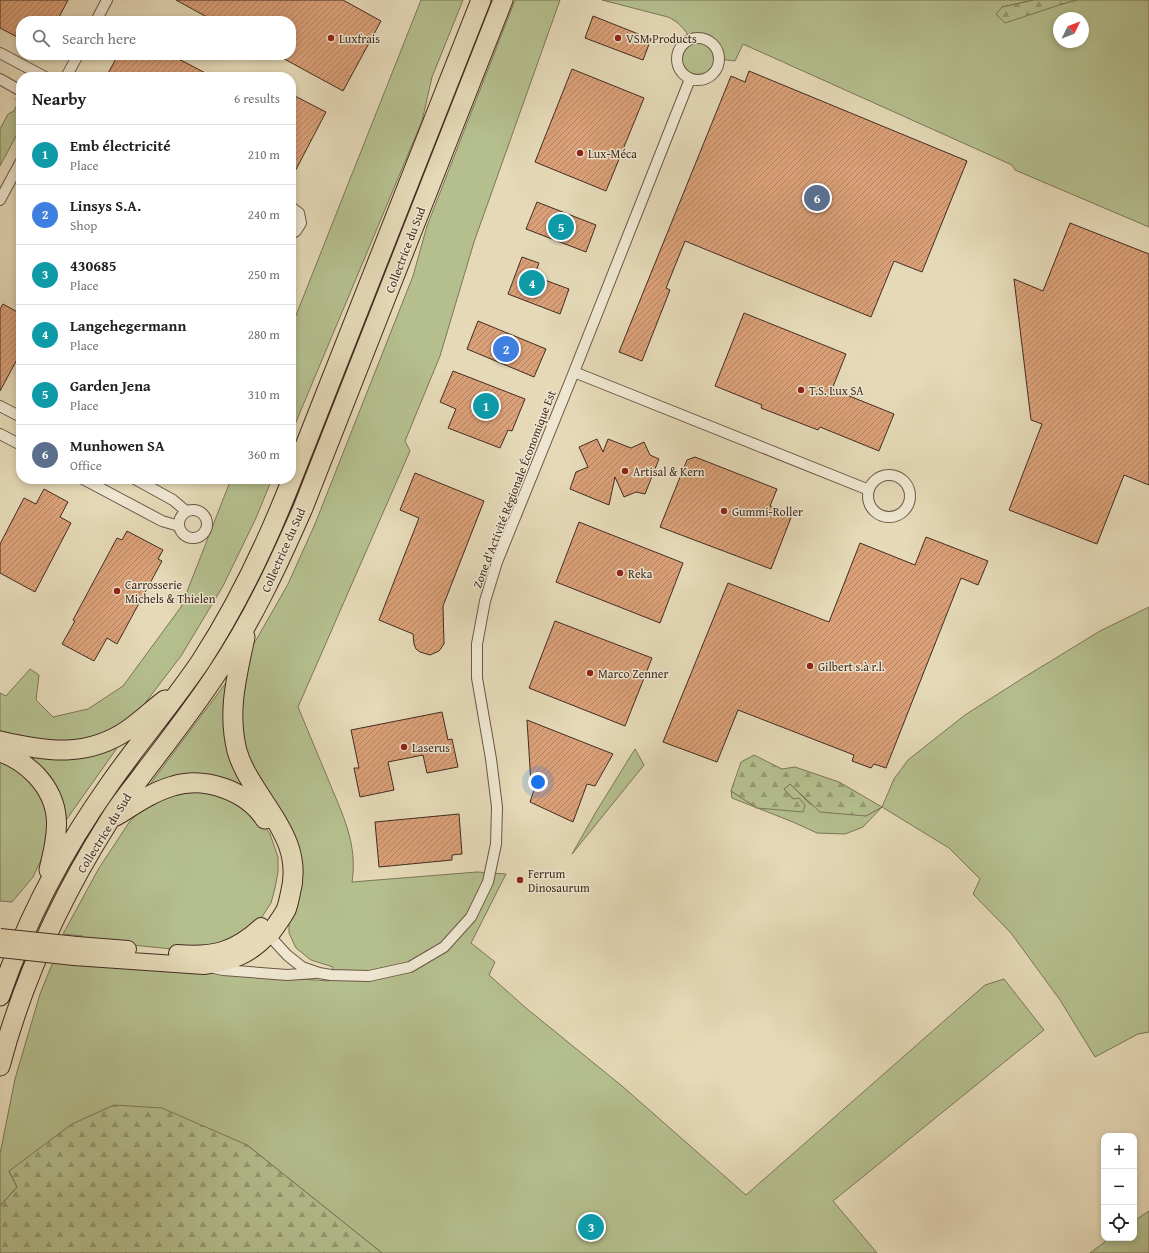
<!DOCTYPE html>
<html lang="en">
<head>
<meta charset="utf-8">
<style>
	body { margin:0; font-family:"Gentium Book Plus",serif; background:#f6f6f6; color:#202124 }
	.controls { position:absolute; right:12px; bottom:12px; display:grid; overflow:hidden; border-radius:8px; box-shadow:0 2px 6px #0003 }
	.controls button { width:36px; height:36px; display:grid; place-items:center; padding:0; border:0; border-bottom:1px solid #e0e0e0; background:#fff; color:#202124; font:20px sans-serif }
	.compass { position:absolute; left:1053px; top:12px; width:36px; height:36px; border-radius:50%; background:#fff; box-shadow:0 2px 6px #0003; rotate:47deg }
	.you { position:absolute; left:538px; top:782px; width:14px; height:14px; margin:-10px; border:3px solid #fff; border-radius:50%; background:#1a73e8; box-shadow:0 0 0 6px #1a73e833 }
	.badge { display:grid; place-items:center; width:26px; height:26px; border-radius:50%; background:#8f2418; color:#fff; font-size:13px; font-weight:700 }
	.pin { position:absolute; translate:-50% -50%; border:2px solid #fff; box-shadow:0 1px 4px #0006 }
	.list { margin:0; padding:0; list-style:none }
	h2 { display:flex; justify-content:space-between; align-items:center; height:52px; margin:0; padding:0 16px; font-size:17px }
	h2 small { font-size:13px; font-weight:400; color:#757577 }
	.list li { display:grid; grid-template-columns:26px 1fr auto; gap:12px; align-items:center; box-sizing:border-box; height:60px; padding:0 16px; border-top:1px solid #e0e0e0 }
	.list b { display:block; font-size:15px; white-space:nowrap }
	.list p { margin:0; font-size:13px; white-space:nowrap; color:#757577 }
	.list em { font-size:13px; font-style:normal; color:#757577 }
	.icon { flex:none; width:22px; height:22px; fill:none; stroke:currentColor; stroke-width:2; stroke-linecap:round; stroke-linejoin:round }
	.map { position:relative; flex:none; width:1149px; height:1253px; overflow:hidden }
	.search { position:absolute; background:#fff; box-shadow:0 2px 6px #0003; left:16px; top:16px; width:280px; height:44px; display:flex; align-items:center; gap:10px; box-sizing:border-box; padding:0 14px; border-radius:16px; color:#757577; font-size:15px }
	.panel { position:absolute; background:#fff; box-shadow:0 2px 6px #0003; left:16px; top:72px; width:280px; height:412px; border-radius:16px }
	.map>svg:first-child { display:block }
	.grass { fill:#b5bf8e; stroke:#7c7658; fill-rule:evenodd }
	.forest { fill:url(#forest-firs); stroke:#7c7658 }
	.building { fill:url(#building-hatch); stroke:#432c21 }
	.lines { fill:none; stroke-linecap:round; stroke-linejoin:round }
	.street-casing { stroke:#6c5746; stroke-width:12 }
	.primary-casing { stroke:#432c21; stroke-width:18 }
	.highway-casing { stroke:#432c21; stroke-width:21 }
	.street { stroke:#eee6d0; stroke-width:10 }
	.primary { stroke:#e5d9b7; stroke-width:16 }
	.highway { stroke:#e5d9b7; stroke-width:19 }
	.primary-bridge-casing { stroke:#432c21; stroke-width:18; stroke-linecap:butt }
	.primary-bridge { stroke:#e5d9b7; stroke-width:16 }
	.poi-dot { fill:#8f2418; stroke:#eee6d0; stroke-width:1.5 }
	.labels { text-anchor:middle; dominant-baseline:central; stroke-width:3; stroke-linejoin:round; paint-order:stroke }
	.poi-label { font-size:12px; fill:#432c21; stroke:#eee6d0; text-anchor:start }
	.street-label { font-size:12px; fill:#432c21; stroke:#eee6d0 }
</style>
</head>
<body>
<div class="map">
<svg width="1149" height="1253" viewBox="0 0 1149 1253">
	<defs>
		<pattern id="forest-firs" width="22" height="20" patternUnits="userSpaceOnUse"><rect width="22" height="20" fill="#b5bf8e"/><path d="M5 1l3.5 6h-7zM16 11l3.5 6h-7z" fill="#959b74"/></pattern>
		<pattern id="building-hatch" width="6" height="6" patternUnits="userSpaceOnUse"><rect width="6" height="6" fill="#daa078"/><path d="M-1 1l2-2M0 6l6-6M5 7l2-2" fill="none" stroke="#b28362"/></pattern>
	</defs>
	<rect width="100%" height="100%" fill="#e5d9b7"/>
	<filter id="stains"><feTurbulence type="fractalNoise" baseFrequency=".005" numOctaves="4"/><feColorMatrix values="0 0 0 0 .2 0 0 0 0 .09 0 0 0 0 .02 0 0 0 .5 -.17"/></filter>
	<radialGradient id="worn" r=".72"><stop offset=".6" stop-color="#630" stop-opacity="0"/><stop offset="1" stop-color="#630" stop-opacity=".3"/></radialGradient>
	<path class="grass" d="M421 0H463L432 77 422 121 291 434V328Z
		M515 0H560L474 242 440 356 405 441 410 451 298 707C308 731 318 755 328 779 342 814 358 843 352 882L477 872 506 874 471 943 495 962 489 975 526 1008 622 1086 746 1195 985 985 1004 979 1044 1030 833 1201 877 1253H382L247 1145 9 1171 17 1187 0 1206V1154L15 1079 40 994 53 962 67 959 231 974 329 981 333 967 311 960 296 948 289 933V921L300 888 253 775 237 723 251 649 288 584 315 524 413 276 427 226Z
		M602 0H1034L1002 7 1062 4 1077 0H1149V227L1015 170 1012 165 743 44 735 61 719 59C717 75 701 88 685 77 669 66 676 46 691 39 684 29 679 22 668 17ZM1059 18H1083V42H1059Z
		M16 98 21 101V127L0 166V129L8 114 14 111 17 105Z
		M231 479H272L256 518 223 586 181 656 139 711 106 735 66 745 0 733V693L6 696 30 669 39 675 36 700 53 717 88 709 123 686 181 607Z
		M1149 607V1032L1138 1034 1095 1057 1060 1000 1011 933 973 894 980 879 949 848 882 807 863 827 845 834 817 833 793 822 732 798 731 791 757 808 793 799 784 789 790 784 810 804 866 816 882 807 894 779 908 760 965 715 1023 678 1100 631Z
		M234 672 228 710 263 807 237 787 145 791Z
		M114 743 117 748 64 823 26 752Z
		M635 749 644 765 572 854 596 812Z
		M0 757 26 770 51 809 47 847 33 877 12 902 0 901Z
		M175 790 219 791 256 814 270 834 278 857V872L275 888 271 903 258 923 232 942 192 951 82 940 83 936 63 934 99 868 130 821 152 800Z
		M1149 1211V1253H1090L1110 1238H1134V1221Z"/>
	<path class="forest" d="M1034 0H1077L1062 4 1005 23 996 14 1002 7Z
		M754 755 782 769 795 767 839 782 882 807 866 816 820 812 790 784 784 789 793 799 799 798 805 805 803 812 757 808 731 791 741 762Z
		M114 1105 162 1108 247 1145 382 1253H0V1206L17 1187 9 1171 72 1124Z"/>
	<path class="building" d="M0 0H68L57 21H21V39L0 28Z
		M176 0H343L381 21 343 91 277 55H291V21H214Z
		M593 16 651 39 643 60 585 38Z
		M118 55H171L213 77H106Z
		M572 69 644 98 606 191 535 162Z
		M749 71 967 161 922 272 894 261 871 317 685 241 666 288 670 290 642 361 619 352 731 76 745 82Z
		M291 94 326 112 291 179Z
		M537 202 596 225 586 252 526 229Z
		M1070 223 1149 254V485L1124 475 1097 544 1009 510 1042 424 1031 420 1014 279 1043 291Z
		M522 257 539 263 534 276 569 289 560 314 508 294Z
		M3 304 21 314V352L0 391V309Z
		M744 313 846 354 832 389 894 414 879 451 820 427 818 430 761 408 762 405 715 386Z
		M478 321 546 349 534 377 467 349Z
		M453 371 525 399 512 431 508 430 500 448 448 428 456 409 440 402Z
		M597 439 603 452 608 439 631 448 644 442 650 455 659 459 645 494 636 492 624 497 615 477 609 505 570 489 576 472 588 467 579 447Z
		M695 457 777 489 770 506 792 515 771 569 660 527 687 460Z
		M415 473 484 501 443 606 444 644 439 651 430 655 420 652 416 649 414 644 413 634 379 620 419 518 400 510Z
		M44 489 68 502 60 517 71 523 35 592 0 573V544L24 498 36 504Z
		M579 522 683 563 660 623 556 582Z
		M127 531 163 550 158 559 162 561 117 644 107 638 94 661 62 644 75 621 73 620 117 538 122 540Z
		M926 537 988 561 978 585 961 578 886 768 874 764 871 768 852 761 854 755 738 710 717 762 663 742 728 583 829 622 860 543 915 565Z
		M555 621 652 658 625 726 529 688Z
		M442 712 448 740 452 739 458 767 427 773 423 755 388 762 394 790 360 797 354 768H359L351 730Z
		M527 720 613 754 595 786 587 784 573 822 530 802 535 787 531 784Z
		M459 814 462 854 452 855V860L379 867 375 822Z"/>
	<g class="lines">
		<g class="street-casing">
			<path id="street" d="M96 21 107 0
				M677 59a21 21 0 1 1 42 0a21 21 0 1 1-42 0Z
				M0 53 45 77
				M66 77 78 55
				M0 79 21 91
				M0 200 21 161
				M291 207 299 213 301 223 296 231 291 234
				M574 372 869 490
				M0 406 21 417
				M0 434 21 445
				M868 496a21 21 0 1 1 42 0a21 21 0 1 1-42 0Z
				M83 479 162 521 179 526
				M135 479 173 500 186 511
				M179 524a14 14 0 1 1 28 0a14 14 0 1 1-28 0Z
				M266 932 287 955 302 967 319 973 331 975 369 976 410 967 444 947 471 917 488 882 496 844 497 807 491 759 477 678V644L485 601 497 562 574 372 690 79
				M214 968 223 970 287 975 315 973"/>
		</g>
		<g class="primary-casing">
			<path id="primary" d="M77 945 128 949
				M177 953C213 956 234 951 261 926
				M74 957 204 966C232 962 250 956 269 935"/>
		</g>
		<g class="highway-casing">
			<path id="highway" d="M245 637C237 676 227 711 237 751 242 768 252 783 261 797 282 829 301 855 290 895 289 900 288 905 286 910 281 919 275 927 269 935
				M0 741C46 752 88 758 129 729 142 720 153 709 165 700
				M0 752C13 756 26 765 36 775 64 805 58 832 49 870
				M116 816C134 805 152 792 173 786 205 776 247 791 265 819
				M0 996C26 921 63 850 109 785 138 743 172 704 201 661 236 607 264 549 288 489L481 0
				M0 1066C23 979 61 897 109 821 119 804 132 789 143 774 168 741 194 708 217 673 252 621 278 565 303 508L503 0"/>
		</g>
		<use href="#street" class="street"/>
		<use href="#primary" class="primary"/>
		<use href="#highway" class="highway"/>
		<g class="primary-bridge-casing">
			<path id="primary-bridge" d="M0 937 77 945
				M0 949 74 957"/>
		</g>
		<use href="#primary-bridge" class="primary-bridge"/>
	</g>
	<g class="poi-dot">
		<circle cx="331" cy="38" r="4"/>
		<circle cx="618" cy="38" r="4"/>
		<circle cx="580" cy="153" r="4"/>
		<circle cx="801" cy="390" r="4"/>
		<circle cx="625" cy="471" r="4"/>
		<circle cx="724" cy="511" r="4"/>
		<circle cx="620" cy="573" r="4"/>
		<circle cx="117" cy="591" r="4"/>
		<circle cx="810" cy="666" r="4"/>
		<circle cx="590" cy="673" r="4"/>
		<circle cx="404" cy="747" r="4"/>
		<circle cx="520" cy="880" r="4"/>
	</g>
	<g class="labels">
		<g class="poi-label">
			<text x="339" y="38">Luxfrais</text>
			<text x="626" y="38">VSM Products</text>
			<text x="588" y="153">Lux-Méca</text>
			<text x="809" y="390">T.S. Lux SA</text>
			<text x="633" y="471">Artisal &amp; Kern</text>
			<text x="732" y="511">Gummi-Roller</text>
			<text x="628" y="573">Reka</text>
			<text x="125" y="584">Carrosserie<tspan x="125" dy="14">Michels &amp; Thielen</tspan></text>
			<text x="818" y="666">Gilbert s.à r.l.</text>
			<text x="598" y="673">Marco Zenner</text>
			<text x="412" y="747">Laserus</text>
			<text x="528" y="873">Ferrum<tspan x="528" dy="14">Dinosaurum</tspan></text>
		</g>
		<g class="street-label">
			<text transform="translate(405 250) rotate(-69)">Collectrice du Sud</text>
			<text transform="translate(514 489) rotate(-69)">Zone d'Activité Régionale Économique Est</text>
			<text transform="translate(283 550) rotate(-66)">Collectrice du Sud</text>
			<text transform="translate(104 833) rotate(-58)">Collectrice du Sud</text>
		</g>
	</g>
	<rect width="100%" height="100%" filter="url(#stains)"/>
	<rect width="100%" height="100%" fill="url(#worn)"/>
</svg>
<div class="controls">
<button>+</button>
<button>−</button>
<button><svg class="icon" aria-label="locate" viewBox="0 0 24 24"><circle cx="12" cy="12" r="6"/><path d="M12 2v4M12 18v4M2 12h4M18 12h4"/></svg></button>
</div>
<svg class="compass" viewBox="-18 -18 36 36"><path d="M0-13l5 13h-10z" fill="#e53935"/><path d="M0 13l5-13h-10z" fill="#757577"/></svg>
<div class="you"></div>
<div class="pin badge" style="left:486px;top:406px;background:#0f9aa8">1</div>
<div class="pin badge" style="left:506px;top:349px;background:#3f7fe0">2</div>
<div class="pin badge" style="left:591px;top:1227px;background:#0f9aa8">3</div>
<div class="pin badge" style="left:532px;top:283px;background:#0f9aa8">4</div>
<div class="pin badge" style="left:561px;top:227px;background:#0f9aa8">5</div>
<div class="pin badge" style="left:817px;top:198px;background:#5c6f8a">6</div>
<div class="search"><svg class="icon" aria-label="search" viewBox="0 0 24 24"><circle cx="10" cy="10" r="6"/><path d="M15 15l6 6"/></svg>Search here</div>
<section class="panel">
<h2>Nearby<small>6 results</small></h2>
<ul class="list">
<li><span class="badge" style="background:#0f9aa8">1</span><div><b>Emb électricité</b><p>Place</p></div><em>210 m</em></li>
<li><span class="badge" style="background:#3f7fe0">2</span><div><b>Linsys S.A.</b><p>Shop</p></div><em>240 m</em></li>
<li><span class="badge" style="background:#0f9aa8">3</span><div><b>430685</b><p>Place</p></div><em>250 m</em></li>
<li><span class="badge" style="background:#0f9aa8">4</span><div><b>Langehegermann</b><p>Place</p></div><em>280 m</em></li>
<li><span class="badge" style="background:#0f9aa8">5</span><div><b>Garden Jena</b><p>Place</p></div><em>310 m</em></li>
<li><span class="badge" style="background:#5c6f8a">6</span><div><b>Munhowen SA</b><p>Office</p></div><em>360 m</em></li>
</ul>
</section>
</div>
</body>
</html>
